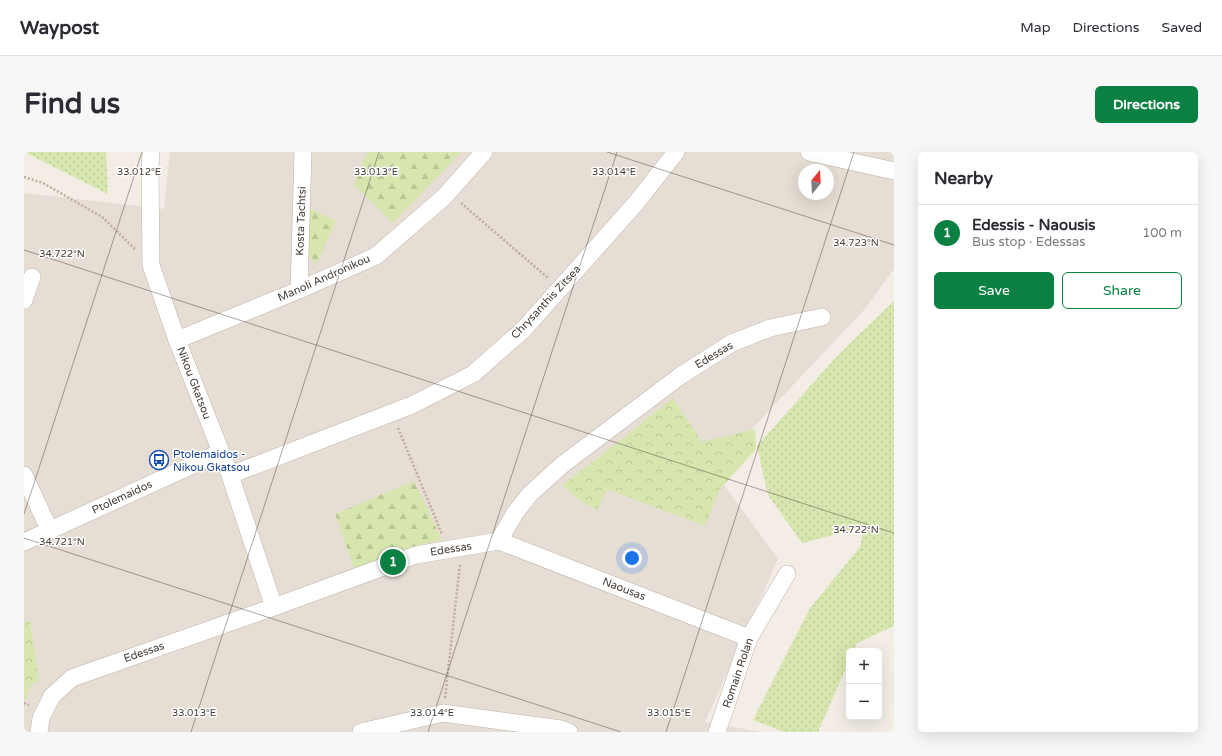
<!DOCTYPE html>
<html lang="en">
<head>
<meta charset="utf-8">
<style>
	body { margin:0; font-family:"Varela Round",sans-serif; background:#f7f7f7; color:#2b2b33 }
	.controls { position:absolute; right:12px; bottom:12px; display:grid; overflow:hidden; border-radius:6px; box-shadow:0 4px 16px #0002 }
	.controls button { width:36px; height:36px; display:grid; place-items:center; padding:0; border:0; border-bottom:1px solid #e1e1e2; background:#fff; color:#2b2b33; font:20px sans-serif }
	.compass { position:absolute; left:774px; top:12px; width:36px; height:36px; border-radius:50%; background:#fff; box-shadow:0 4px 16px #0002; rotate:18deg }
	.you { position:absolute; left:608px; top:406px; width:14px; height:14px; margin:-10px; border:3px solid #fff; border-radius:50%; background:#1a73e8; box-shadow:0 0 0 6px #1a73e833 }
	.badge { display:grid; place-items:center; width:26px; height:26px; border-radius:50%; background:#0b8043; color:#fff; font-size:13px; font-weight:700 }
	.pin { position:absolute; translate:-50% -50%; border:2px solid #fff; box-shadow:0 1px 4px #0006 }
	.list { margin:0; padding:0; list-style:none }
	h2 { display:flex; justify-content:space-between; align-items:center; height:52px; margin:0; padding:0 16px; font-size:17px }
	h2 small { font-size:13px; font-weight:400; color:#7c7c81 }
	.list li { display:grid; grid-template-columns:26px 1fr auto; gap:12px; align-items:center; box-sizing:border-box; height:56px; padding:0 16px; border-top:1px solid #e1e1e2 }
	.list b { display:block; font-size:15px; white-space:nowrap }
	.list p { margin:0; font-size:13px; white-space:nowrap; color:#7c7c81 }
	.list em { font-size:13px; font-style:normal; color:#7c7c81 }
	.actions { display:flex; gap:8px; padding:12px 16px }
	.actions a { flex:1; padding:9px 0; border:1px solid #0b8043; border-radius:6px; text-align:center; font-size:14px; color:#0b8043 }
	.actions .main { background:#0b8043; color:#fff }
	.map { position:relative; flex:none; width:870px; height:580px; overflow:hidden; border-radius:6px }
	header { display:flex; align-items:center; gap:24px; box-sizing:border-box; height:56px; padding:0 20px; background:#fff; border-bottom:1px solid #e1e1e2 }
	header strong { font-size:19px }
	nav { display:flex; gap:22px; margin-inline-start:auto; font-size:14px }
	.intro { display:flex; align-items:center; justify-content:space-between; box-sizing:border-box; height:96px; padding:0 24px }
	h1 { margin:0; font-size:28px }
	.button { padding:10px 18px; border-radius:6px; background:#0b8043; color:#fff; font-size:14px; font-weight:700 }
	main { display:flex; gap:24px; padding:0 24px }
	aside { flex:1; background:#fff; border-radius:6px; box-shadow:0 4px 16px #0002 }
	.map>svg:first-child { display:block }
	.residential { fill:#e6ddd4; fill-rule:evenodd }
	.grass { fill:url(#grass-dots) }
	.forest { fill:url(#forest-firs) }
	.park { fill:url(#park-crowns) }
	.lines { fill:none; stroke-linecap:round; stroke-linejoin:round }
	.street-casing { stroke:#beb3a9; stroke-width:18 }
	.path { stroke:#bfac9a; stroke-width:2.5; stroke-dasharray:2 2; stroke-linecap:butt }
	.street { stroke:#fff; stroke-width:17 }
	.ticks { fill:none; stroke:#453c35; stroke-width:1; stroke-opacity:0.45 }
	.labels { text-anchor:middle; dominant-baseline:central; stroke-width:3; stroke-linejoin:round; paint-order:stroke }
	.street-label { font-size:11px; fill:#453c35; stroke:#fff }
	.transit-label { font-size:11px; fill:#164399; stroke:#fff; text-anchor:start }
	.ticks-label { font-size:10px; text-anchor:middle; fill:#453c35; stroke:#fff; stroke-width:3; stroke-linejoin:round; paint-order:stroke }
</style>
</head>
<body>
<header>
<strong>Waypost</strong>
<nav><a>Map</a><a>Directions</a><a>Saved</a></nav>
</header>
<div class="intro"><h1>Find us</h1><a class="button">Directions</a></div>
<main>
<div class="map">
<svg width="870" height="580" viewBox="0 0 870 580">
	<defs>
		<pattern id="grass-dots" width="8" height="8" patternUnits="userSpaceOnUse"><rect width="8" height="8" fill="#d7e6af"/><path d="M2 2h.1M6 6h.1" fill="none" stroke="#bac697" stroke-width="1.8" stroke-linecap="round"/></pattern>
		<pattern id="forest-firs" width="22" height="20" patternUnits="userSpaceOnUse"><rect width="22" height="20" fill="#d7e6af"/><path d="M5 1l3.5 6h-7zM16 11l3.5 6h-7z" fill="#bac697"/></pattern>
		<pattern id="park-crowns" width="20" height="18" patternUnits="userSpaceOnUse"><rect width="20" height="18" fill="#d7e6af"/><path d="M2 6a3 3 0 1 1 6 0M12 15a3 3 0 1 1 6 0" fill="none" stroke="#bac697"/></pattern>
	</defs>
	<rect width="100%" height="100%" fill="#f3ede6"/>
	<path class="residential" d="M146 0H870V117L839 159 689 318 754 407 681 570 737 580H0V41L140 57ZM780 18H804V42H780Z"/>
	<path class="grass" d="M0 0H82L84 42Z
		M870 149V474L833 491 829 499H825V509L794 580H760L729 568 786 456 836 395 840 375 778 391 744 343 733 294 813 204Z"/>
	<path class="forest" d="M343 0H437L369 71 330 33Z
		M285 56 312 69 292 113 284 102Z
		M390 329 418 388 399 392 331 419 311 362Z"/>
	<path class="park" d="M649 246 678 290 731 277 732 297 696 337 681 374 583 337 573 358 555 348 538 333 583 299Z
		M6 468 15 528 6 534 0 551V471Z"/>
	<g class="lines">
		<g class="street-casing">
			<path id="street" d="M127 0 126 15 127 113 153 188 206 323 250 455
				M785 0 870 19
				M275 138 279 0
				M0 148 8 125
				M153 188 275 138 352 104 420 45 460 0
				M0 323 26 379
				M206 323 388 253 449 222 499 178 612 51 652 0
				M475 389 491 361 506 342 538 313 656 224 708 191 746 176 798 165
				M475 389 725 486
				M0 390 197 300
				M15 580 17 566 28 544 48 526 250 455 392 403 475 389
				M337 580 419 561 537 577 545 580
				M693 580 725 486 763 422"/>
		</g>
		<path class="path" d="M0 25 19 31 78 65 111 97
			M437 51 524 126
			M374 276 418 382
			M421 546 436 412
			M0 551 5 553"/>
		<use href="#street" class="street"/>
	</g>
	<path class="ticks" d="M583 0 870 93M0 98 870 381M0 362 118 0M0 386 597 580M167 580 355 0M404 580 593 0M642 580 830 0"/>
	<defs>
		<g id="bus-ring" transform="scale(1)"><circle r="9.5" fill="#fff" stroke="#1a4fb4" stroke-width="1.5"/><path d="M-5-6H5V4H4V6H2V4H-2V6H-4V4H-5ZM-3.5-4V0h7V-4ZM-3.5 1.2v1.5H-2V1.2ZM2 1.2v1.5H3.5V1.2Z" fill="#1a4fb4"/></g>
	</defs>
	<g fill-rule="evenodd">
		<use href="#bus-ring" x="135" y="308"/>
	</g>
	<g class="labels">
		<g class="street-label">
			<text transform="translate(277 69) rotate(-88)">Kosta Tachtsi</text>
			<text transform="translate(300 126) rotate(-24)">Manoli Andronikou</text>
			<text transform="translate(522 150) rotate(-47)">Chrysanthis Zitsea</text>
			<text transform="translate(690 203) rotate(-31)">Edessas</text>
			<text transform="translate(170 231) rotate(69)">Nikou Gkatsou</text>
			<text transform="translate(98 345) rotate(-25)">Ptolemaidos</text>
			<text transform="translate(427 397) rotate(-9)">Edessas</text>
			<text transform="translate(600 437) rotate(21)">Naousas</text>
			<text transform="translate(120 500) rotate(-19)">Edessas</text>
			<text transform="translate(714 521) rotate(-71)">Romain Rolan</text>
		</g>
		<g class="transit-label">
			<text x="149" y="302">Ptolemaidos -<tspan x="149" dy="13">Nikou Gkatsou</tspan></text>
		</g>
	</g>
	<g class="ticks-label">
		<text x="115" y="23">33.012°E</text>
		<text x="352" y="23">33.013°E</text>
		<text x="590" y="23">33.014°E</text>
		<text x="832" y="94">34.723°N</text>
		<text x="38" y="105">34.722°N</text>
		<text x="832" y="381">34.722°N</text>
		<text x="38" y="393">34.721°N</text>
		<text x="170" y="564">33.013°E</text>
		<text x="408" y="564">33.014°E</text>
		<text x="645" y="564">33.015°E</text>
	</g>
</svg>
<div class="controls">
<button>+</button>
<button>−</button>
</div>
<svg class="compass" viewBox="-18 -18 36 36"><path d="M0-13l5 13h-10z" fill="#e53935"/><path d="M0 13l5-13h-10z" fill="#7c7c81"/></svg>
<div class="you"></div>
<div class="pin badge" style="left:369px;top:410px">1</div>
</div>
<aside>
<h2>Nearby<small></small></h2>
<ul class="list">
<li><span class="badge">1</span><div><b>Edessis - Naousis</b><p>Bus stop · Edessas</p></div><em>100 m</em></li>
</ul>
<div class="actions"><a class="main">Save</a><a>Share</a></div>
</aside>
</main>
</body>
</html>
